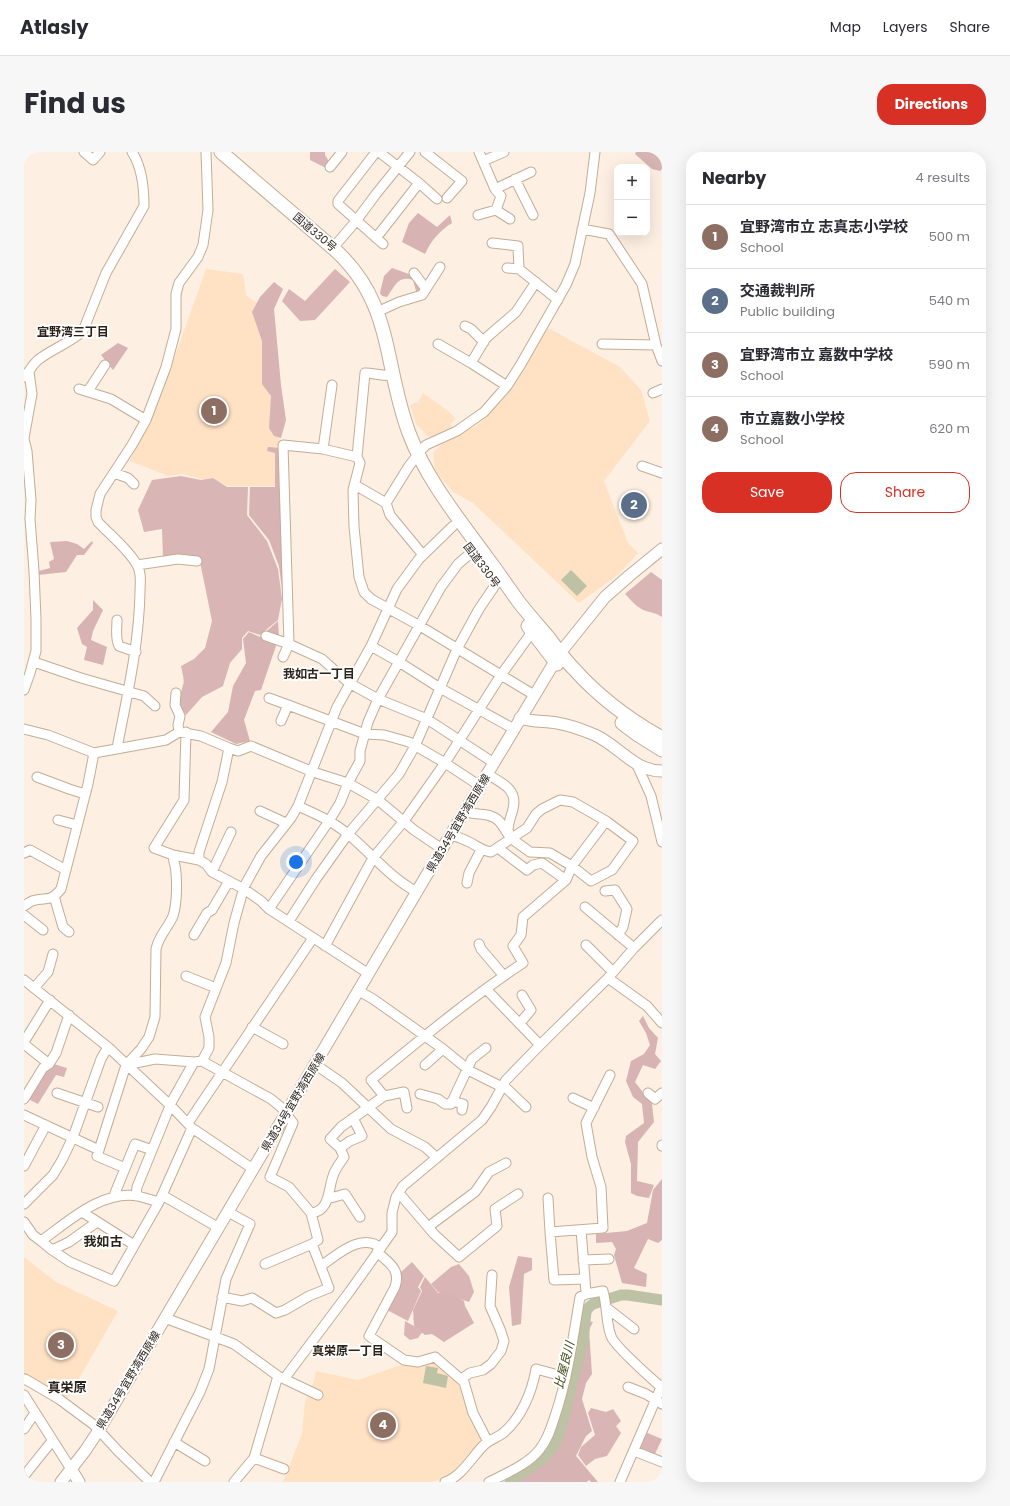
<!DOCTYPE html>
<html lang="en">
<head>
<meta charset="utf-8">
<style>
	body { margin:0; font-family:Poppins,"Noto Sans JP",sans-serif; background:#f7f7f7; color:#2b2b33 }
	.controls { position:absolute; right:12px; top:12px; display:grid; overflow:hidden; border-radius:8px; box-shadow:0 4px 16px #0002 }
	.controls button { width:36px; height:36px; display:grid; place-items:center; padding:0; border:0; border-bottom:1px solid #e1e1e2; background:#fff; color:#2b2b33; font:20px sans-serif }
	.you { position:absolute; left:272px; top:710px; width:14px; height:14px; margin:-10px; border:3px solid #fff; border-radius:50%; background:#1a73e8; box-shadow:0 0 0 6px #1a73e833 }
	.badge { display:grid; place-items:center; width:26px; height:26px; border-radius:50%; background:#d93025; color:#fff; font-size:13px; font-weight:700 }
	.pin { position:absolute; translate:-50% -50%; border:2px solid #fff; box-shadow:0 1px 4px #0006 }
	.list { margin:0; padding:0; list-style:none }
	h2 { display:flex; justify-content:space-between; align-items:center; height:52px; margin:0; padding:0 16px; font-size:17px }
	h2 small { font-size:13px; font-weight:400; color:#7c7c81 }
	.list li { display:grid; grid-template-columns:26px 1fr auto; gap:12px; align-items:center; box-sizing:border-box; height:64px; padding:0 16px; border-top:1px solid #e1e1e2 }
	.list b { display:block; font-size:15px; white-space:nowrap }
	.list p { margin:0; font-size:13px; white-space:nowrap; color:#7c7c81 }
	.list em { font-size:13px; font-style:normal; color:#7c7c81 }
	.actions { display:flex; gap:8px; padding:12px 16px }
	.actions a { flex:1; padding:9px 0; border:1px solid #d93025; border-radius:16px; text-align:center; font-size:14px; color:#d93025 }
	.actions .main { background:#d93025; color:#fff }
	.map { position:relative; flex:none; width:638px; height:1330px; overflow:hidden; border-radius:16px }
	header { display:flex; align-items:center; gap:24px; box-sizing:border-box; height:56px; padding:0 20px; background:#fff; border-bottom:1px solid #e1e1e2 }
	header strong { font-size:19px }
	nav { display:flex; gap:22px; margin-inline-start:auto; font-size:14px }
	.intro { display:flex; align-items:center; justify-content:space-between; box-sizing:border-box; height:96px; padding:0 24px }
	h1 { margin:0; font-size:28px }
	.button { padding:10px 18px; border-radius:16px; background:#d93025; color:#fff; font-size:14px; font-weight:700 }
	main { display:flex; gap:24px; padding:0 24px }
	aside { flex:1; background:#fff; border-radius:16px; box-shadow:0 4px 16px #0002 }
	.map>svg:first-child { display:block }
	.built { fill:#ffe1c4 }
	.green { fill:#dab5b6 }
	.forest { fill:#d8b3b4 }
	.water { fill:#bcc2a3 }
	.lines { fill:none; stroke-linecap:round; stroke-linejoin:round }
	.river { stroke:#bcc2a3; stroke-width:11 }
	.minor-casing { stroke:#c3ad96; stroke-width:11 }
	.major-casing { stroke:#c3ad96; stroke-width:13 }
	.highway-casing { stroke:#c3ad96; stroke-width:15 }
	.minor { stroke:#fff; stroke-width:9 }
	.major { stroke:#fff; stroke-width:11 }
	.highway { stroke:#fff; stroke-width:13 }
	.labels { text-anchor:middle; dominant-baseline:central; stroke-width:4; stroke-linejoin:round; paint-order:stroke }
	.street-label { font-size:11px; fill:#2c231b; stroke:#fff }
	.neighbourhood-label { font-size:12px; font-weight:bold; fill:#2c231b; stroke:#fff }
	.water-label { font-size:12px; font-style:italic; fill:#424a16; stroke:#fff }
	.quarter-label { font-size:13px; font-weight:bold; fill:#2c231b; stroke:#fff }
</style>
</head>
<body>
<header>
<strong>Atlasly</strong>
<nav><a>Map</a><a>Layers</a><a>Share</a></nav>
</header>
<div class="intro"><h1>Find us</h1><a class="button">Directions</a></div>
<main>
<div class="map">
<svg width="638" height="1330" viewBox="0 0 638 1330">
	<rect width="100%" height="100%" fill="#fdefe1"/>
	<path class="built" d="M182 117 219 122 222 143 246 161 259 334H203L189 326 178 327 158 322 144 324 106 309 149 210Z
		M524 176 596 215 617 238 626 269 580 329 604 391 614 401 595 422 555 451 449 351 429 340 411 319 409 301 417 293 452 274 464 264 465 261 483 242 491 231Z
		M399 241 423 258 432 267 426 272 428 276 425 279 407 285 403 284 401 281 392 272 386 253 394 250Z
		M0 1105 32 1130 94 1159 42 1249 0 1226Z
		M411 1209 438 1231 457 1286V1291L445 1306 423 1326 407 1330H259L278 1282 281 1250 288 1235 292 1219 334 1228 377 1213Z"/>
	<path class="green" d="M286 0H301V3L306 11 302 16 286 8Z
		M311 117 326 130 291 168 276 169 258 149 265 137 281 149Z
		M157 324 177 328 189 326 203 335H224L223 363 243 389 254 417 258 447 254 468 236 483 224 479 218 486V497L206 511 199 534 178 545 162 563C152 546 155 550 159 533 161 528 158 520 157 514L170 507 181 496 188 469 175 405 139 406 138 377 120 380 114 358 128 328Z
		M627 420 638 428V465C632 461 629 461 622 459 613 456 608 449 601 442Z
		M30 912 43 916 40 925 32 923 14 952 4 947 20 919Z
		M388 1110 400 1124 394 1135 397 1139 384 1169 363 1158 376 1121Z
		M435 1112 445 1124 450 1140 445 1150 414 1140 407 1132 427 1115Z
		M381 1169 399 1179 394 1186 386 1188 380 1183Z
		M567 1256 582 1260 589 1257 597 1269 592 1274 597 1281 583 1304 571 1307 562 1314 554 1303 557 1295 571 1283 564 1261Z
		M621 1280 638 1287 630 1304 613 1297Z"/>
	<path class="forest" d="M612 0H638V17L636 19 628 17 611 2Z
		M394 61 413 75 426 63 428 71C415 79 407 89 401 102L378 90 385 71Z
		M368 116 385 122H387L397 131 395 139H392L389 128C374 123 371 134 363 145L358 144 356 141 360 124Z
		M250 130 259 137 250 157 257 233 262 268 257 286 250 284 245 276 247 244 238 232V189L228 160 236 145Z
		M94 191 104 196 89 218 77 203Z
		M244 295 257 296 261 445H259L255 414 245 388 225 363 226 335H251V301L243 299Z
		M43 389 53 392 60 397 68 389 69 391 60 403H53L42 420 14 423 15 419 26 416 25 410 30 407 26 390Z
		M69 448 79 458 69 479 67 488 83 495 79 513 60 508 63 495 58 492 53 476 69 458Z
		M254 469 255 485 237 538 231 539 220 568 226 589 212 592 187 580 204 560 209 534 222 511 219 487 225 480 236 485Z
		M619 864 625 876 634 886 631 902 637 909 631 917 619 913 611 930 628 952 630 970 614 990 613 1029 630 1033 625 1046 613 1044 607 1041V1012L601 990 602 984 620 971 618 952 609 945 602 929 607 909 620 902 626 893 622 881 615 869Z
		M638 1027V1088L634 1091 624 1087 610 1116 623 1122 622 1135 598 1131 590 1103 592 1097 588 1090 572 1091V1082L603 1079 623 1071 629 1038Z
		M494 1104 508 1106V1118L500 1122 497 1172 488 1174 485 1135Z
		M401 1125 414 1141 420 1139 440 1149 441 1154 450 1171 420 1190 408 1182 401 1183 390 1174 389 1158 398 1139 396 1135Z
		M559 1168 569 1170 565 1178 568 1222 562 1231 558 1247 568 1279 562 1284 552 1304 574 1330H567L565 1328 563 1330H481L516 1307 535 1275 550 1218Z"/>
	<path class="water" d="M547 418 563 434 553 444 537 428Z
		M402 1214 414 1216 413 1221 424 1224 422 1236 399 1231Z"/>
	<g class="lines">
		<path class="river" d="M486 1330 522 1304 530 1293 536 1280 559 1189 562 1160 565 1155 569 1152 597 1143H604L638 1148"/>
		<g class="minor-casing">
			<path id="minor" d="M60 0 69 8 76 0
				M352 0 314 49V52L359 92
				M355 0 395 31
				M401 0 438 29 423 46
				M455 0 471 37 507 20
				M459 9 480 0
				M306 15 318 0
				M491 27 509 63
				M471 37 477 44 472 58 486 67
				M454 63 472 58
				M558 77 585 82 618 132 632 193 638 209
				M352 86 395 31 413 47
				M468 91 494 94 495 117 534 148
				M309 96 332 69 352 42 386 0
				M483 116 495 117
				M390 121 402 137
				M353 160 375 150 398 143 416 115
				M441 174 447 177 460 190
				M414 192 447 211
				M578 192 632 193
				M370 223C360 225 351 221 341 221L333 305 336 311 329 338 330 375 335 425 340 440 347 447 396 474 510 543
				M0 225C5 220 9 212 14 208 28 197 46 191 59 179L82 121 120 54C120 36 118 15 108 0
				M308 233 299 297 333 305
				M483 234 447 211 462 186 492 160 512 130
				M55 237 87 247 122 268
				M64 239 81 213
				M629 241 638 237
				M0 286 8 242 5 220
				M0 287 3 299 7 348 6 367 10 419 12 467V499L6 521 0 538
				M618 314 638 321
				M90 321 104 326 110 332
				M331 333 362 351 366 363 399 403
				M362 351 385 314 398 297 402 293 433 279 460 260 483 234 497 212 542 133 551 112 566 41 571 0
				M113 413 154 407 173 409
				M93 468C93 476 91 486 95 494L112 500
				M242 484 265 492 298 507 325 531 354 547 403 567 470 611
				M347 494 375 510 416 536 490 577
				M259 505 265 492 259 293 299 297
				M10 510 57 526 120 544 131 554
				M152 541 151 553 156 564 154 573 155 580
				M245 546 264 553
				M257 569 264 553 341 582 360 583 385 590 421 611 456 634
				M0 577 24 583 70 601 142 588 155 580 177 584 205 596 214 599 227 594 289 620 324 631 354 648 390 678 418 697
				M162 580 160 648 130 696 149 703 175 708
				M93 596C103 544 115 493 116 440 116 431 118 421 113 413 105 398 86 383 74 370L72 365V358L76 342 108 293 122 268 142 215 152 177V142L155 131 174 105 179 93 184 58 182 0
				M205 596 198 630 175 700V708L182 712 188 720 220 737 237 749 245 757 345 822
				M613 613 627 644 638 690
				M463 622C478 631 494 637 489 657 487 665 484 671 484 679L488 687 506 700 526 701 548 714 567 729 588 718 609 689 582 669
				M13 625 45 637 61 642
				M274 654C292 662 310 670 325 683 348 702 366 726 393 740
				M236 659 262 671
				M441 660C452 663 466 660 475 669 478 672 481 678 484 682
				M34 668 53 673
				M427 682C432 685 437 686 443 689 453 693 455 698 467 700L503 676 512 662 518 657 536 648 549 650 582 669 548 714 542 728 518 711 509 713 503 718 474 696
				M0 701 6 698 42 718
				M188 720 207 680
				M443 731 445 721 457 698
				M581 739 591 738 603 757 599 775 594 783
				M30 744 39 775 45 780
				M0 754C3 752 6 750 8 749 22 744 25 752 37 737L64 632 70 601
				M561 755 610 796
				M245 757 305 669 316 651 324 631 336 609V599L344 570 354 547 417 435 434 412 448 400
				M0 763 19 778
				M265 769 292 727 324 682 375 622 391 594 433 497 455 457 472 432
				M170 783 183 761 188 758 205 729
				M455 792 457 797 480 824
				M562 793 589 820
				M301 794 349 706 380 669 421 611 477 523 508 480
				M162 824 192 836
				M584 826 623 854 638 871
				M0 828 84 895 147 954 168 976 229 1017
				M10 836 24 820 29 802
				M462 837 516 893
				M335 839 349 847 383 871 419 897 446 919 478 935
				M496 871 507 858 498 843
				M228 875 259 892
				M0 890 26 848
				M0 892 25 912
				M178 909 185 896V885L181 865 202 811 210 771 220 735 237 704 267 666 274 654 313 555 347 494 373 437 395 407 429 374
				M102 913 131 907 170 910 178 909 247 947 258 956 269 971 246 1025 265 1035 287 1061 294 1088 288 1092 305 1136 285 1144 261 1158 252 1161 228 1146 218 1149 198 1145
				M292 913 318 931 367 977 401 995 413 1006
				M401 913 419 897
				M479 933 502 955
				M33 941 74 955
				M624 941 631 947 638 941
				M396 942 414 947 421 952H427L448 907 462 896
				M360 944 380 940 383 956
				M549 946 570 956
				M0 947 19 916 25 912 32 901 45 863
				M428 949 439 952 438 958
				M0 963 75 998 102 913 117 897 125 885 131 865 132 797C135 783 144 776 149 764 153 752 153 732 152 721 152 714 149 709 149 703
				M164 971 289 786
				M638 994V993
				M316 996 326 989 338 984 329 966
				M75 998 73 1004 101 1016
				M0 1014 22 973
				M375 1041 410 1082 435 1105 473 1074 471 1057 494 1042
				M138 1043 195 1076
				M112 1044 113 1035 148 949 170 910
				M91 1045V1041L111 992 128 998
				M524 1046 526 1080 579 1076 577 1035 568 1005 562 971 586 923
				M303 1047 321 1042 336 1065
				M0 1052 29 1023 38 1008 49 985 77 907 84 895
				M58 1060 110 1093
				M287 1061C306 1059 304 1038 309 1024 311 1017 316 1011 320 1005L316 996 306 987 317 975 360 944 347 928C397 887 446 846 499 811L489 794 497 783 499 765 542 728
				M0 1070 9 1083 17 1089C44 1070 77 1038 114 1044 121 1046 128 1048 135 1050L168 976
				M404 1075 451 1040 465 1020 482 1011
				M557 1078 561 1127
				M526 1080 530 1128 561 1127 562 1142
				M17 1089 28 1098 45 1090 73 1070
				M28 1098 46 1110 90 1129 135 1050
				M353 1100C365 1111 377 1117 371 1135L345 1184 380 1208 394 1210 411 1205 440 1230 449 1261 464 1290
				M559 1108 585 1107
				M241 1112 288 1092
				M297 1114C313 1103 337 1080 357 1096
				M583 1156 610 1177
				M141 1166 210 1192 254 1224 294 1243
				M254 1224 230 1306 260 1317
				M260 1227 326 1139 368 1080V1061L372 1045 379 1034 458 968 467 955 482 928 516 893 584 826 610 796 638 768
				M437 1227 446 1221 459 1218 467 1212 477 1199 480 1189 476 1177 466 1154 468 1123
				M0 1228 1 1227 35 1247 70 1273 95 1300 126 1330
				M604 1235 622 1242 638 1252
				M0 1243 47 1317
				M0 1277 11 1261
				M150 1290 181 1309
				M610 1299 638 1310
				M0 1324 28 1289
				M130 1330 176 1240 185 1217 202 1127 226 1072 204 1060
				M210 1330 230 1306
				M421 1330C437 1325 448 1305 459 1294 465 1288 472 1286 478 1282 497 1267 508 1240 512 1217L542 1225
				M465 1330C481 1322 505 1312 516 1297 524 1287 527 1276 531 1264 544 1226 549 1185 556 1145L562 1142 579 1139C583 1153 582 1171 587 1184 590 1194 627 1226 637 1235
				M596 1330 638 1233"/>
		</g>
		<g class="major-casing">
			<path id="major" d="M496 566C508 570 521 569 533 571 546 573 559 578 571 583 595 594 610 619 638 619
				M47 1317 55 1330
				M37 1330 61 1299 75 1278 418 697 536 501 581 445 605 424 638 397"/>
		</g>
		<g class="highway-casing">
			<path id="highway" d="M197 0 309 96C370 150 359 212 385 281 402 327 435 367 464 407 474 420 484 435 494 449 504 462 515 474 525 486 533 497 541 508 550 517 575 545 606 568 638 586
				M504 474 533 512
				M598 571 614 583 638 598"/>
		</g>
		<use href="#minor" class="minor"/>
		<use href="#major" class="major"/>
		<use href="#highway" class="highway"/>
	</g>
	<g class="labels">
		<g class="street-label">
			<text transform="translate(291 80) rotate(40)">国道330号</text>
			<text transform="translate(458 413) rotate(53)">国道330号</text>
			<text transform="translate(434 671) rotate(-59)">県道34号宜野湾西原線</text>
			<text transform="translate(269 950) rotate(-59)">県道34号宜野湾西原線</text>
			<text transform="translate(104 1228) rotate(-59)">県道34号宜野湾西原線</text>
		</g>
		<g class="neighbourhood-label">
			<text x="49" y="179">宜野湾三丁目</text>
			<text x="295" y="521">我如古一丁目</text>
			<text x="324" y="1198">真栄原一丁目</text>
		</g>
		<g class="water-label">
			<text transform="translate(540 1213) rotate(-76)">比屋良川</text>
		</g>
		<g class="quarter-label">
			<text x="79" y="1089">我如古</text>
			<text x="43" y="1235">真栄原</text>
		</g>
	</g>
</svg>
<div class="controls">
<button>+</button>
<button>−</button>
</div>
<div class="you"></div>
<div class="pin badge" style="left:190px;top:259px;background:#8d6e63">1</div>
<div class="pin badge" style="left:610px;top:353px;background:#5c6f8a">2</div>
<div class="pin badge" style="left:37px;top:1193px;background:#8d6e63">3</div>
<div class="pin badge" style="left:359px;top:1273px;background:#8d6e63">4</div>
</div>
<aside>
<h2>Nearby<small>4 results</small></h2>
<ul class="list">
<li><span class="badge" style="background:#8d6e63">1</span><div><b>宜野湾市立 志真志小学校</b><p>School</p></div><em>500 m</em></li>
<li><span class="badge" style="background:#5c6f8a">2</span><div><b>交通裁判所</b><p>Public building</p></div><em>540 m</em></li>
<li><span class="badge" style="background:#8d6e63">3</span><div><b>宜野湾市立 嘉数中学校</b><p>School</p></div><em>590 m</em></li>
<li><span class="badge" style="background:#8d6e63">4</span><div><b>市立嘉数小学校</b><p>School</p></div><em>620 m</em></li>
</ul>
<div class="actions"><a class="main">Save</a><a>Share</a></div>
</aside>
</main>
</body>
</html>
